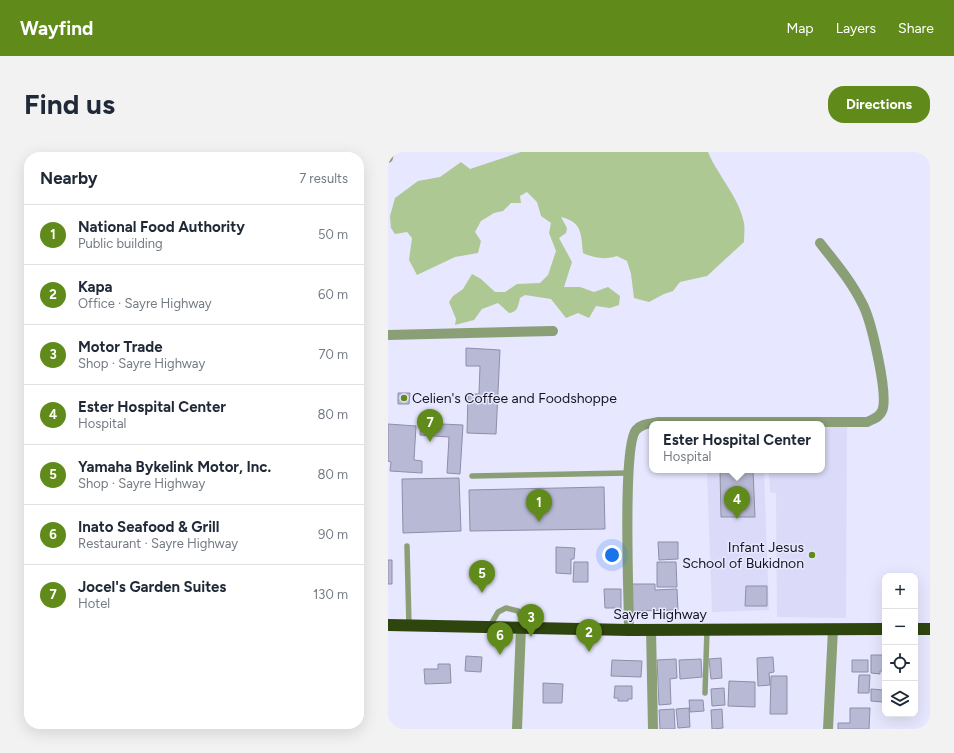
<!DOCTYPE html>
<html lang="en">
<head>
<meta charset="utf-8">
<style>
	body { margin:0; font-family:Figtree,sans-serif; background:#f2f2f3; color:#1f2937 }
	.controls { position:absolute; right:12px; bottom:12px; display:grid; overflow:hidden; border-radius:8px; box-shadow:0 4px 16px #0002 }
	.controls button { width:36px; height:36px; display:grid; place-items:center; padding:0; border:0; border-bottom:1px solid #e0e1e3; background:#fff; color:#1f2937; font:20px sans-serif }
	.you { position:absolute; left:224px; top:403px; width:14px; height:14px; margin:-10px; border:3px solid #fff; border-radius:50%; background:#1a73e8; box-shadow:0 0 0 6px #1a73e833 }
	.badge { display:grid; place-items:center; width:26px; height:26px; border-radius:50%; background:#608b1a; color:#fff; font-size:13px; font-weight:700 }
	.pin { position:absolute; translate:-50% -33px; filter:drop-shadow(0 1px 2px #0008) }
	.pin::after { content:''; position:absolute; top:21px; width:14px; height:12px; background:inherit; clip-path:polygon(0 0,100% 0,50% 100%) }
	.popup { position:absolute; left:261px; top:269px; width:176px; height:52px; box-sizing:border-box; display:grid; place-content:center; border-radius:8px; background:#fff; filter:drop-shadow(0 1px 3px #0005); font-size:13px; white-space:nowrap; color:#747a83 }
	.popup b { font-size:15px; color:#1f2937 }
	.popup::after { content:''; position:absolute; left:50%; top:100%; margin-left:-8px; border:8px solid transparent; border-top-color:#fff }
	.list { margin:0; padding:0; list-style:none }
	h2 { display:flex; justify-content:space-between; align-items:center; height:52px; margin:0; padding:0 16px; font-size:17px }
	h2 small { font-size:13px; font-weight:400; color:#747a83 }
	.list li { display:grid; grid-template-columns:26px 1fr auto; gap:12px; align-items:center; box-sizing:border-box; height:60px; padding:0 16px; border-top:1px solid #e0e1e3 }
	.list b { display:block; font-size:15px; white-space:nowrap }
	.list p { margin:0; font-size:13px; white-space:nowrap; color:#747a83 }
	.list em { font-size:13px; font-style:normal; color:#747a83 }
	.icon { flex:none; width:22px; height:22px; fill:none; stroke:currentColor; stroke-width:2; stroke-linecap:round; stroke-linejoin:round }
	.map { position:relative; flex:none; width:542px; height:577px; overflow:hidden; border-radius:16px }
	header { display:flex; align-items:center; gap:24px; box-sizing:border-box; height:56px; padding:0 20px; background:#608b1a; color:#fff }
	header strong { font-size:19px }
	nav { display:flex; gap:22px; margin-inline-start:auto; font-size:14px }
	.intro { display:flex; align-items:center; justify-content:space-between; box-sizing:border-box; height:96px; padding:0 24px }
	h1 { margin:0; font-size:28px }
	.button { padding:10px 18px; border-radius:16px; background:#608b1a; color:#fff; font-size:14px; font-weight:700 }
	main { display:flex; gap:24px; padding:0 24px }
	aside { flex:1; background:#fff; border-radius:16px; box-shadow:0 4px 16px #0002 }
	.map>svg:first-child { display:block }
	.built { fill:#dbdbf9 }
	.green { fill:#aec893 }
	.building { fill:#b8b9d5; stroke:#8e8ea9 }
	.lines { fill:none; stroke-linecap:round; stroke-linejoin:round }
	.lane { stroke:#8b9f76; stroke-width:5.5 }
	.street { stroke:#8b9f76; stroke-width:10 }
	.highway { stroke:#2f450e; stroke-width:12 }
	.poi-dot { fill:#608b1a; stroke:#e7e7ff; stroke-width:1.5 }
	.labels { text-anchor:middle; dominant-baseline:central; stroke-width:3; stroke-linejoin:round; paint-order:stroke }
	.poi-label { font-size:14px; fill:#15151f; stroke:#e7e7ff; text-anchor:start }
	.street-label { font-size:14px; fill:#15151f; stroke:#e7e7ff }
</style>
</head>
<body>
<header>
<strong>Wayfind</strong>
<nav><a>Map</a><a>Layers</a><a>Share</a></nav>
</header>
<div class="intro"><h1>Find us</h1><a class="button">Directions</a></div>
<main>
<aside>
<h2>Nearby<small>7 results</small></h2>
<ul class="list">
<li><span class="badge">1</span><div><b>National Food Authority</b><p>Public building</p></div><em>50 m</em></li>
<li><span class="badge">2</span><div><b>Kapa</b><p>Office · Sayre Highway</p></div><em>60 m</em></li>
<li><span class="badge">3</span><div><b>Motor Trade</b><p>Shop · Sayre Highway</p></div><em>70 m</em></li>
<li><span class="badge">4</span><div><b>Ester Hospital Center</b><p>Hospital</p></div><em>80 m</em></li>
<li><span class="badge">5</span><div><b>Yamaha Bykelink Motor, Inc.</b><p>Shop · Sayre Highway</p></div><em>80 m</em></li>
<li><span class="badge">6</span><div><b>Inato Seafood &amp; Grill</b><p>Restaurant · Sayre Highway</p></div><em>90 m</em></li>
<li><span class="badge">7</span><div><b>Jocel's Garden Suites</b><p>Hotel</p></div><em>130 m</em></li>
</ul>
</aside>
<div class="map">
<svg width="542" height="577" viewBox="0 0 542 577">
	<rect width="100%" height="100%" fill="#e7e7ff"/>
	<path class="built" d="M459 274 458 466 389 465 388 341 382 340 381 318H434V275Z
		M319 318H376L381 458 324 460Z"/>
	<path class="green" d="M133 0H320C330 24 351 45 356 71 357 77 356 84 356 90L319 124 292 130 285 139 276 142 261 150 246 146 243 122 239 109 229 104C217 108 206 106 195 101 193 81 194 70 173 65L179 76 178 81 171 86 184 110 176 135H192L206 140 220 135 232 144 231 153 222 156 208 154 201 166 190 161 178 166 163 147 137 143 132 146C130 154 130 160 121 161L110 151 94 157 86 168 67 173 68 167 61 150 65 144 75 137 84 122 93 127 107 140H117L129 132 152 131 160 123 168 99 161 81 163 71 153 64 149 50 139 40 132 44 133 51H123L115 59 106 61 93 69 87 80 93 89 90 101 67 105 29 123 21 108 24 86 19 80 7 82 3 76 2 64 7 46 30 29 52 25 73 10 82 17Z"/>
	<path class="building" d="M78 196 112 198 108 282 79 281 80 242H91L92 214H78Z
		M10 241H22L21 252H10Z
		M33 271 75 273 72 322 59 321 61 285 32 283Z
		M0 272 28 274 26 308 34 309V321L2 319 3 310 0 309Z
		M332 318H365L367 365H333Z
		M71 326 73 379 15 381 14 327Z
		M216 335 217 377 82 379 81 338Z
		M270 390H290V407L271 408Z
		M168 395 187 396 186 407H183V422L168 421Z
		M0 408H4V432H0Z
		M186 410H200V430H185Z
		M269 410H288L289 435H269Z
		M243 432H267V438L289 437 290 458 244 459Z
		M358 434H379V454H357Z
		M216 437H233V459H227V456H217Z
		M483 503H497V519H492V522L483 521Z
		M78 504 94 505 93 520 77 519Z
		M385 505 386 520 381 521 382 533 370 534 369 506Z
		M333 506 334 526 323 527 321 507Z
		M288 507 289 526 282 527 283 552 271 553 269 508Z
		M313 507 314 525 292 527 291 508Z
		M224 508 254 509 253 525 223 524Z
		M464 508H480V520H464Z
		M50 512H62L63 531 37 532 36 517H50Z
		M527 515H529L528 544H527Z
		M471 523H482L481 541H470Z
		M383 524H399V562H382Z
		M341 529 367 530V555L340 554Z
		M155 531 175 532 174 551H155Z
		M227 534H244V547H240V549H230V546H226Z
		M336 536 337 553 324 554 323 537Z
		M483 537 495 538V550L483 549Z
		M301 548H315L316 559 302 560Z
		M301 556 302 575 290 576 288 557Z
		M462 556H482L481 577H450V571H462Z
		M286 557 287 577H272L271 558Z
		M334 557 335 576 324 577 323 558Z"/>
	<g class="lines">
		<path class="lane" d="M84 324 240 321
			M19 394 21 474
			M102 474 110 460 118 456 130 459 137 475
			M317 541 319 478"/>
		<path class="street" d="M0 6 1 0
			M0 183 165 179
			M263 477 265 577
			M241 478C241 447 234 294 248 278 254 271 262 272 271 270H479C485 267 491 266 494 259 501 244 483 167 474 151 463 129 447 110 432 91
			M129 577 133 475
			M440 577 445 477"/>
		<path class="highway" d="M0 473 241 478 497 477
			M527 477H542"/>
	</g>
	<g class="poi-dot">
		<circle cx="16" cy="246" r="4"/>
		<circle cx="424" cy="403" r="4"/>
	</g>
	<g class="labels">
		<g class="poi-label">
			<text x="24" y="246">Celien's Coffee and Foodshoppe</text>
			<text x="416" y="395" text-anchor="end">Infant Jesus<tspan x="416" dy="16">School of Bukidnon</tspan></text>
		</g>
		<g class="street-label">
			<text x="272" y="462">Sayre Highway</text>
		</g>
	</g>
</svg>
<div class="controls">
<button>+</button>
<button>−</button>
<button><svg class="icon" aria-label="locate" viewBox="0 0 24 24"><circle cx="12" cy="12" r="6"/><path d="M12 2v4M12 18v4M2 12h4M18 12h4"/></svg></button>
<button><svg class="icon" aria-label="layers" viewBox="0 0 24 24"><path d="M12 4l9 5-9 5-9-5zM3 14l9 5 9-5"/></svg></button>
</div>
<div class="you"></div>
<div class="pin badge" style="left:151px;top:370px">1</div>
<div class="pin badge" style="left:201px;top:500px">2</div>
<div class="pin badge" style="left:143px;top:485px">3</div>
<div class="pin badge" style="left:349px;top:367px">4</div>
<div class="popup"><b>Ester Hospital Center</b>Hospital</div>
<div class="pin badge" style="left:94px;top:441px">5</div>
<div class="pin badge" style="left:112px;top:503px">6</div>
<div class="pin badge" style="left:42px;top:290px">7</div>
</div>
</main>
</body>
</html>
